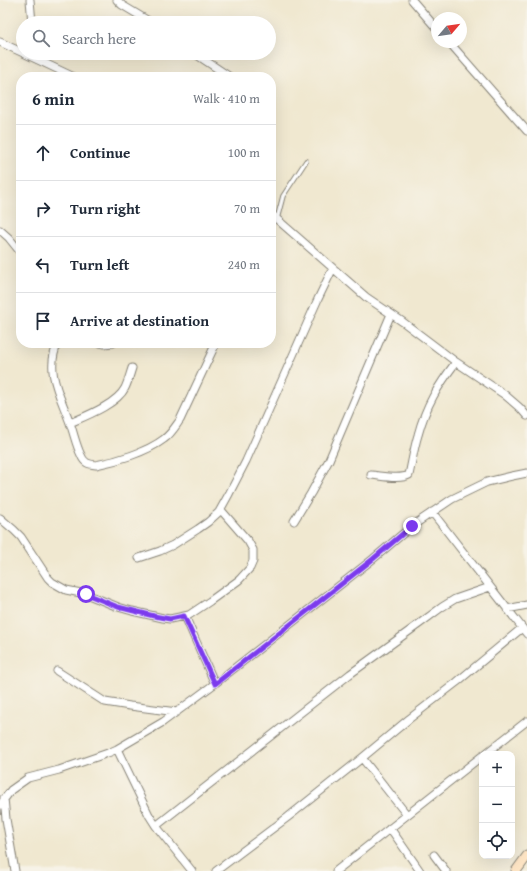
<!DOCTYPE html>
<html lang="en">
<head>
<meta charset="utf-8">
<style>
	body { margin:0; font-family:"Gentium Book Plus",serif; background:#f6f6f7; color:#1f2937 }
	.controls { position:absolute; right:12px; bottom:12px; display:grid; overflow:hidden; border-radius:8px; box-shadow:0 4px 16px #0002 }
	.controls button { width:36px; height:36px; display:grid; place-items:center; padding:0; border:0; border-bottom:1px solid #e0e1e3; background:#fff; color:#1f2937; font:20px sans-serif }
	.compass { position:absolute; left:431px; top:12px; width:36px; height:36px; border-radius:50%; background:#fff; box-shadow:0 4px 16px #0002; rotate:61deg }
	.stop { position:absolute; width:12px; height:12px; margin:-9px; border:3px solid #7c3aed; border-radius:50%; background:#fff }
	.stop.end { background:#7c3aed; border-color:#fff; box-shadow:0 1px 4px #0008 }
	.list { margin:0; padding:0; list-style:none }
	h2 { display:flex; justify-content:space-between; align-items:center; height:52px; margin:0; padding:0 16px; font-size:17px }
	h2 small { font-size:13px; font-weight:400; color:#747a83 }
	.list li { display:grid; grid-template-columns:26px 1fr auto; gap:12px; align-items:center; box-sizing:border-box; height:56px; padding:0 16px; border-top:1px solid #e0e1e3 }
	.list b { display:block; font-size:15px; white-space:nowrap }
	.list em { font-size:13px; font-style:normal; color:#747a83 }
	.icon { flex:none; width:22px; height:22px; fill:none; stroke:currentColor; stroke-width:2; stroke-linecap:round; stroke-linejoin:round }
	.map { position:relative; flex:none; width:527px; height:871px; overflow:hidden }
	.search { position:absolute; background:#fff; box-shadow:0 4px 16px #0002; left:16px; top:16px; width:260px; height:44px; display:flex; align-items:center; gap:10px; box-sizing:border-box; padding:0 14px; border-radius:22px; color:#747a83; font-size:15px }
	.panel { position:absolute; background:#fff; box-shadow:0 4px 16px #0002; left:16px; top:72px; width:260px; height:276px; border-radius:16px }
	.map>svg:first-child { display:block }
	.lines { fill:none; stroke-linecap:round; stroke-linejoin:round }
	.lane-casing { stroke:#868276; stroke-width:5.5 }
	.street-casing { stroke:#868276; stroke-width:9 }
	.secondary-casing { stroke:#868276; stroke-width:11 }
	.lane { stroke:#fff; stroke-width:3.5 }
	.street { stroke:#fff; stroke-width:7 }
	.secondary { stroke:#fee5c5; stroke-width:9 }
	.route { stroke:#7c3aed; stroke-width:5 }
</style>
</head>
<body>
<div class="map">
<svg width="527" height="871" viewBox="0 0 527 871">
	<rect width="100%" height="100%" fill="#f7f3e8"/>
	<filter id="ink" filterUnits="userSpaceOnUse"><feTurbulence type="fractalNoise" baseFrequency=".025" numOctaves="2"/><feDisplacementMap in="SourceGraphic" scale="8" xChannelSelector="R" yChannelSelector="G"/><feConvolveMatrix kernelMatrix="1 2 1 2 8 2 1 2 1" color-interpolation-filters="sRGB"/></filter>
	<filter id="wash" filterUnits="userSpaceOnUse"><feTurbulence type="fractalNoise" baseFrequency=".012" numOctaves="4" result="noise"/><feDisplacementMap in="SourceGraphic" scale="16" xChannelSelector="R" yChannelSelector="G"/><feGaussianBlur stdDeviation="0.9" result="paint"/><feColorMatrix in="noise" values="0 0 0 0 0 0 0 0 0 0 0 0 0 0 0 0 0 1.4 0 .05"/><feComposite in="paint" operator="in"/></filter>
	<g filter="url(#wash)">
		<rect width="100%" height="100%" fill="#f0e8d0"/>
	</g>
	<g filter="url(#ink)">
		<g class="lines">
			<g class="lane-casing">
				<path id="lane" d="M277 219 283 196 306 161"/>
			</g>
			<g class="street-casing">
				<path id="street" d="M30 0 32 23
					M117 0 122 5 152 23
					M412 0 437 29
					M0 42 74 77
					M449 42 527 131
					M194 53 230 77
					M271 214 366 297 403 322 456 362 505 395 520 408 527 416
					M0 230 9 238 21 253
					M58 343C44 371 61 397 70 423 74 434 76 445 81 455 84 463 88 464 96 465 117 461 147 452 164 439 171 434 175 427 180 420L216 343
					M100 343 104 344 113 343
					M70 423C86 416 117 404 125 388 128 382 130 374 132 368
					M371 475C382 476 400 480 409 475 412 462 414 448 418 435 426 405 438 386 456 362
					M432 512 527 634
					M0 518 14 530 21 537 48 578 52 582 66 590 86 594 118 607 132 611 163 618 170 619 189 615 210 601 239 580 250 568 253 561V550L248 541 221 510
					M294 521 311 493 329 460 391 314
					M139 558 160 551 173 545 198 529 208 522 219 512 229 494 246 461 318 299 333 268
					M507 609 527 605
					M185 616 195 639 215 684
					M57 671 105 702 130 706 177 712
					M117 749 149 815 156 826 192 871
					M485 754 527 721
					M362 758 407 815
					M4 798 6 819 15 871
					M0 805 11 790 28 778 59 770 108 753 117 749 163 722 213 685 288 626 373 559 412 526 452 499 487 482 512 476 527 473
					M156 826 350 674 419 624 442 607 455 599 490 587
					M390 828 420 871
					M434 855 446 871
					M216 871 288 817 362 758 409 719 457 682 522 628
					M336 871 482 756"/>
			</g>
			<g class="secondary-casing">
				<path id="secondary" d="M516 871 527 856"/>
			</g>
			<use href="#lane" class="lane"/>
			<use href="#street" class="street"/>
			<use href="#secondary" class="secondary"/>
		</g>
	</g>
	<g class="lines" filter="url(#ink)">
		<path class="route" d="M86 594 118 607 154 616 170 619 184 616 215 684 373 559 412 526"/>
	</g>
</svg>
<div class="controls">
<button>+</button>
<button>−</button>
<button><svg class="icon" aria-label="locate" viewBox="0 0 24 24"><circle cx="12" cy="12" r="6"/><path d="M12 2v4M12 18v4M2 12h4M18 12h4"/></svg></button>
</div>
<svg class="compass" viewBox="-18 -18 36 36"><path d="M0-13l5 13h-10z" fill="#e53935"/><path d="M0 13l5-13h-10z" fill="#747a83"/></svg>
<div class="stop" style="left:86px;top:594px"></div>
<div class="stop end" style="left:412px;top:526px"></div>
<div class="search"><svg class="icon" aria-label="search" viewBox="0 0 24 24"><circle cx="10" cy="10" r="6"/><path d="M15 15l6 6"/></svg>Search here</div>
<section class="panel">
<h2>6 min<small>Walk · 410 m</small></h2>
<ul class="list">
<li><svg class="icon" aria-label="ahead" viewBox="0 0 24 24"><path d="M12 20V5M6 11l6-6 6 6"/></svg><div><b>Continue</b></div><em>100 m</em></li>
<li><svg class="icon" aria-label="right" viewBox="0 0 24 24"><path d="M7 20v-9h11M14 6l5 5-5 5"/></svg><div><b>Turn right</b></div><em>70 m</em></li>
<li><svg class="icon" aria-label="left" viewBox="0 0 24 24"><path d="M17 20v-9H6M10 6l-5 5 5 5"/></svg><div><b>Turn left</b></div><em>240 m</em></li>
<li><svg class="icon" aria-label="arrive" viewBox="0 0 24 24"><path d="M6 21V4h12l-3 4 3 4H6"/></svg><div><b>Arrive at destination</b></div></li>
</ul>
</section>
</div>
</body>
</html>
